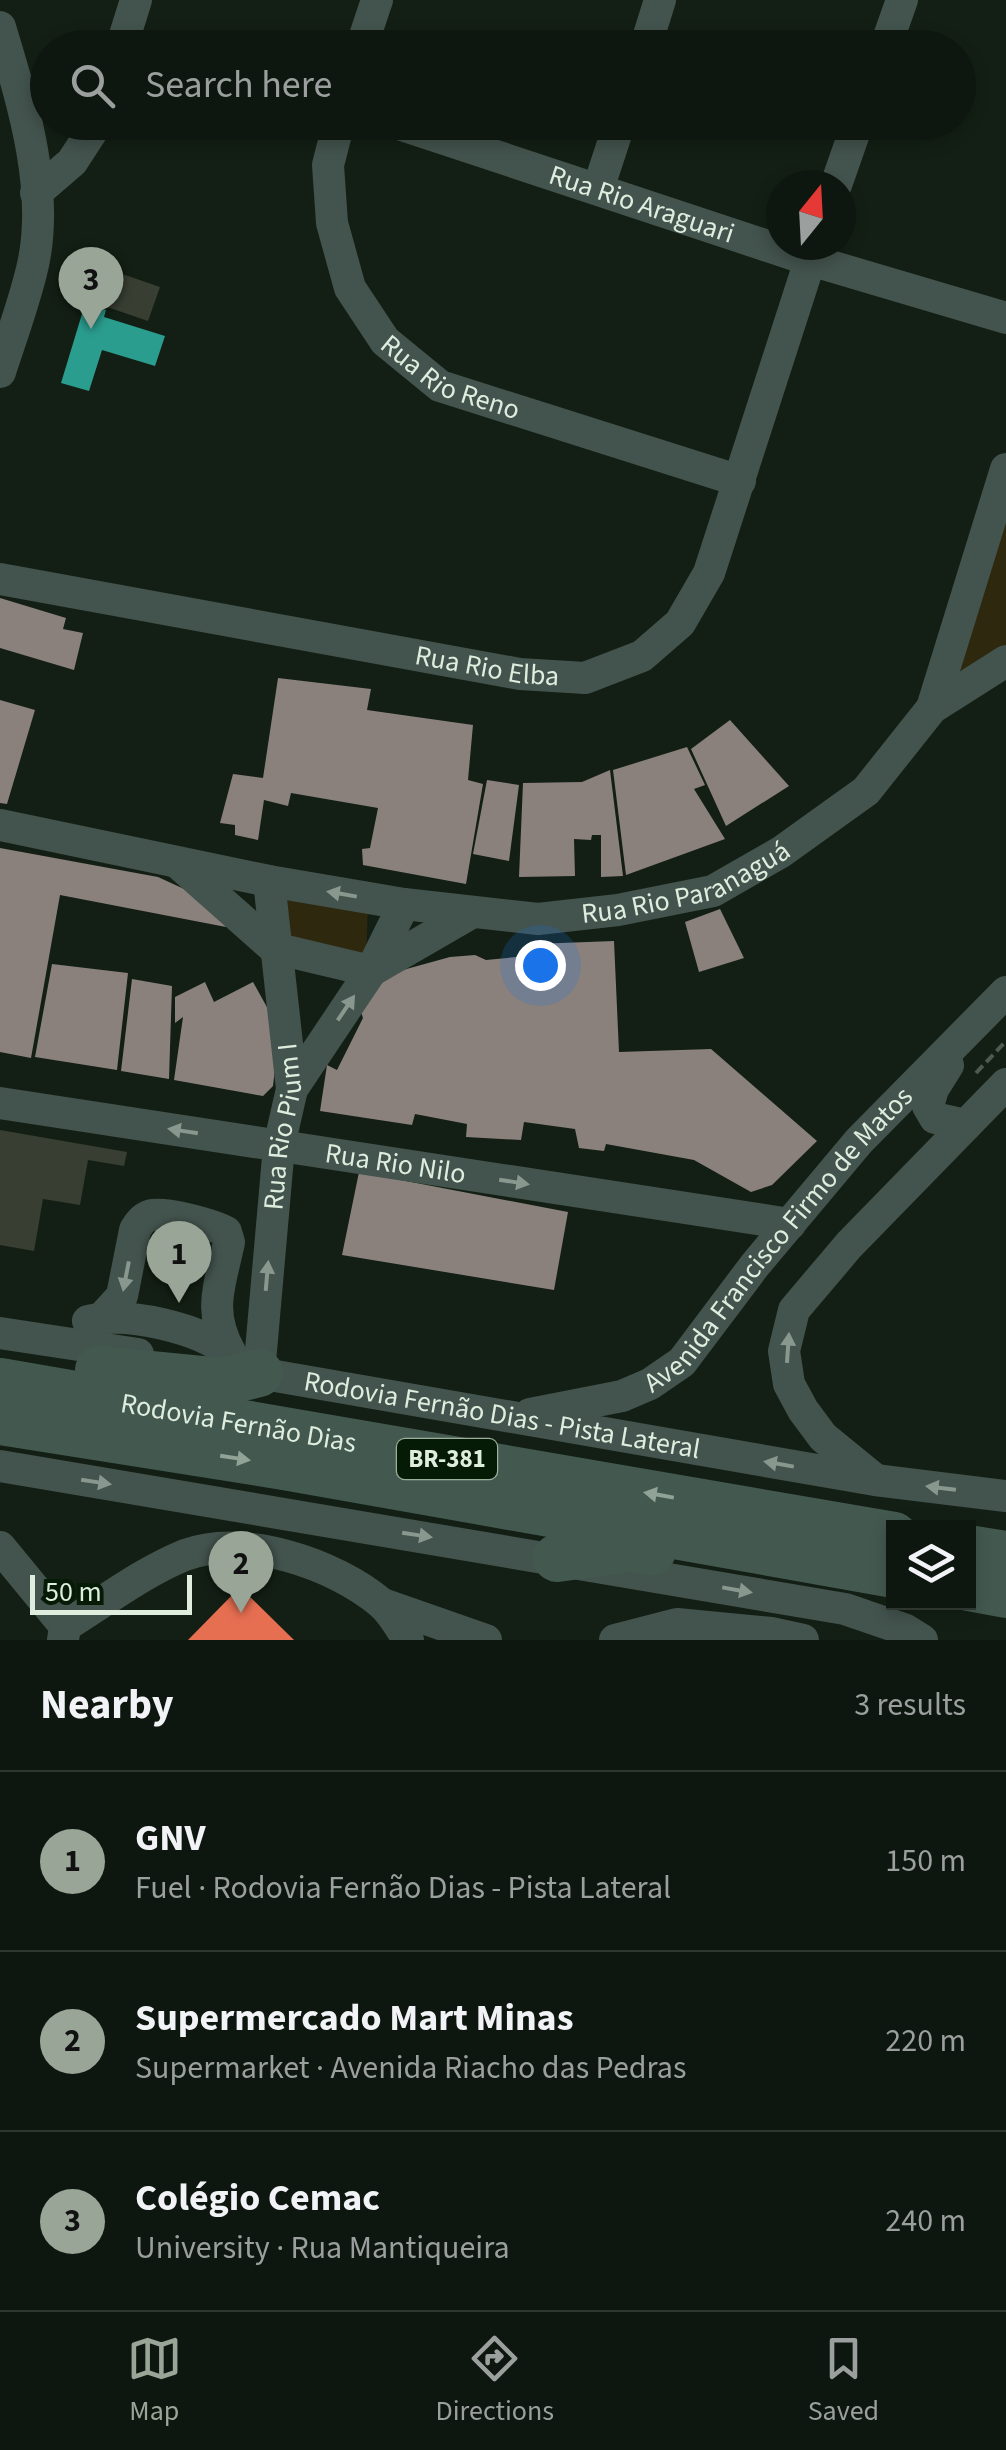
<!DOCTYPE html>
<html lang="en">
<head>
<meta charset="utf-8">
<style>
	body { margin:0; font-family:"Source Sans 3",sans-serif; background:#172018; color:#f1f3f6 }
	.controls { position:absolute; right:30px; bottom:30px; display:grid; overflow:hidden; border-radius:0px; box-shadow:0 5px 15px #0003 }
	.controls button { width:90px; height:90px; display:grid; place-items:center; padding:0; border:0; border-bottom:2px solid #2e362f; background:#0e170f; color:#f1f3f6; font:50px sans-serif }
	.compass { position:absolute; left:766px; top:170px; width:90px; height:90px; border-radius:50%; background:#0e170f; box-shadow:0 5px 15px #0003; rotate:18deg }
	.scale { position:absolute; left:30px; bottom:25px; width:162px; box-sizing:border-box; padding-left:10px; border:5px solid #dfedde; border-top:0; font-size:28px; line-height:35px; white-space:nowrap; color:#dfedde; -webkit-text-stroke:8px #051b06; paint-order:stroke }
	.you { position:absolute; left:540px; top:965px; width:35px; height:35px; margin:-25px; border:8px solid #fff; border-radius:50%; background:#1a73e8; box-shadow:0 0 0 15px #1a73e833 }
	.badge { display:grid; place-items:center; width:65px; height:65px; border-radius:50%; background:#98a597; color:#111; font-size:32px; font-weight:700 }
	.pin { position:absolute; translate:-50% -82px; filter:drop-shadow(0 2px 5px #0008) }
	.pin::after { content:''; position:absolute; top:52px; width:35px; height:30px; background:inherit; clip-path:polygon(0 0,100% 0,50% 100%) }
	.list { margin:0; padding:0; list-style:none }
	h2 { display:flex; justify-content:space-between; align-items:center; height:130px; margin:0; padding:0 40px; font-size:42px }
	h2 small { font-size:32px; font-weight:400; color:#9b9f9e }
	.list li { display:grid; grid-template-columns:65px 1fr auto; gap:30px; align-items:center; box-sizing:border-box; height:180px; padding:0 40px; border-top:2px solid #2e362f }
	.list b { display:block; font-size:38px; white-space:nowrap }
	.list p { margin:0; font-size:32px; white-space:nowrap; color:#9b9f9e }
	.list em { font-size:32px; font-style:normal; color:#9b9f9e }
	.icon { flex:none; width:55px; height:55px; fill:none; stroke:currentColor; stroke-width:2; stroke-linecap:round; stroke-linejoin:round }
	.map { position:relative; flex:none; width:1006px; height:1640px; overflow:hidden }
	.search { position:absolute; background:#0e170f; box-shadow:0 5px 15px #0003; left:30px; right:30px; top:30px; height:110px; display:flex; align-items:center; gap:25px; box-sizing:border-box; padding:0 35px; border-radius:55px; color:#9b9f9e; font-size:38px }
	.sheet { height:670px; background:#0e170f }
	nav { display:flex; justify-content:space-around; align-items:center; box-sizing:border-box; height:140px; border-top:2px solid #2e362f; background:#0e170f; font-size:28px; color:#9b9f9e }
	nav a { display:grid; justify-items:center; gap:5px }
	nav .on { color:#98a597 }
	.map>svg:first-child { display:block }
	.green { fill:#2e280e }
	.shops { fill:#e76f51 }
	.schools { fill:#2a9d8f }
	.industry { fill:#8a817c }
	.building { fill:#383e31 }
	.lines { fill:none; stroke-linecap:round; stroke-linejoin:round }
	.path { stroke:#4d5951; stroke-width:4; stroke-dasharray:10 5; stroke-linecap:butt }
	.minor { stroke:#43534d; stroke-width:32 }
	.highway { stroke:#435950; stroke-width:48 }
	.oneway { fill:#89988e }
	.oneway2 { fill:#91a397 }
	.labels { text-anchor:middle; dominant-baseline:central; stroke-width:10; stroke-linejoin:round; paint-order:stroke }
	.shield { fill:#051b06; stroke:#9eae9d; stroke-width:2.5 }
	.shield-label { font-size:25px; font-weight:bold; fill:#dfedde }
	.street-label { font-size:28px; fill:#dfedde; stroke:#051b06 }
</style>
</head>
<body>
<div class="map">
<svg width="1006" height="1640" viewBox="0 0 1006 1640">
	<rect width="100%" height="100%" fill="#131f14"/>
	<path class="green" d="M1006 511V649L971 676 952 665Z
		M285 893 368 908 366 956 282 941Z"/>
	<path class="shops" d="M240 1587 294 1640H188Z"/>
	<path class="schools" d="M85 304 106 310 104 317 165 336 155 366 102 350 89 391 61 383Z"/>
	<path class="industry" d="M0 598 66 618 63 629 83 633 74 670 0 648Z
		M278 678 371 689 367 710 473 725 468 780 483 784 466 884 363 865 362 849 370 848 378 808 291 793 288 806 264 800 258 840 235 835V825L220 823 233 774 263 778Z
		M0 700 35 710 7 804 0 803Z
		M730 720 789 786 726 826 691 749Z
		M687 747 705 785 694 789 725 839 626 875 613 770Z
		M610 770 623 876 601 877V835H592L591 840 574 839 575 876 519 877 523 783 582 782Z
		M487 780 519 785 509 861 473 854Z
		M0 848 158 877 206 899 226 927 60 895 31 1058 0 1052Z
		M720 909 744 958 699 972 685 922Z
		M614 941 619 1052 711 1049 817 1141 772 1185 751 1192 694 1160 606 1144 604 1151 579 1148 575 1129 524 1122 521 1140 466 1137 467 1124 415 1114 412 1125 320 1111 327 1065 337 1070 363 1018 359 1006 392 973 450 957 475 955 486 960 527 956 534 944Z
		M52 964 128 973 117 1070 35 1057Z
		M132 979 172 986 169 1079 121 1071Z
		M205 982 214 1002 253 982 273 1018 277 1051 273 1086 263 1096 174 1080 183 1017 175 1023V997Z
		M359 1172 568 1212 554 1290 342 1255Z"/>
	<path class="building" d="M93 264 160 287 148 321 81 298Z
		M0 1130 127 1152 124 1166 88 1160 80 1205 43 1199 34 1251 0 1245Z"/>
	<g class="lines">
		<path class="path" d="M976 1073 1006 1041"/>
		<g class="minor">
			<path d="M0 27C22 100 51 191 32 269 24 303 11 338 0 372"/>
			<path d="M121 48 136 0"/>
			<path d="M361 48 377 0"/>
			<path d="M645 48 660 0"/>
			<path d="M885 48 902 0"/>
			<path id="s1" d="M339 122 328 165 332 223 350 288 385 341 440 386 740 481"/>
			<path id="s2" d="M393 122 810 260 1006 318"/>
			<path d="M836 185 858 122"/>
			<path d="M598 189 620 122"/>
			<path d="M36 193 72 162 98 122"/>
			<path id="s3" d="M0 579 520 674 585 678 642 656 680 623 709 573 815 245"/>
			<path d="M932 708 1006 469"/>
			<path id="s4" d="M0 825 269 881 404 904 538 919 618 910 713 891 781 852 866 791 932 708 1006 661"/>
			<path d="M178 863 274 948 371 971 473 912"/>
			<path d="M948 1065 933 1089 928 1106 935 1118 966 1125"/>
			<path d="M292 1089 371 971 404 904"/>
			<path id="s5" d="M0 1103 790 1224"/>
			<path d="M102 1318 122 1296 135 1230C139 1223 144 1216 153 1215 168 1213 213 1224 226 1232L229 1242C220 1286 207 1310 230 1352"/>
			<path d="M88 1321C127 1311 200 1328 231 1354"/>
			<path d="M0 1333 138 1354"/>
			<path id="s6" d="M241 1370 875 1480 1006 1496"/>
			<path id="s7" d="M259 1373 279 1146 292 1089 269 881"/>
			<path id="s8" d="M530 1414 622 1396 650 1384 682 1362 755 1265 859 1141 1006 992"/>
			<path d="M0 1466 845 1609 906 1630 922 1640"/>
			<path d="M872 1477 823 1437 803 1410 789 1384 784 1351 794 1310 849 1245 1006 1084"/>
			<path d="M0 1547 65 1626 63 1640"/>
			<path d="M383 1604 486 1640"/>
			<path d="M65 1626C104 1602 143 1572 185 1555 244 1533 335 1564 381 1603 392 1612 401 1628 408 1640"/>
			<path d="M615 1640 677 1624 771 1633 803 1640"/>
		</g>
		<g class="highway">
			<path d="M99 1370 222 1382 259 1373"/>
			<path id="s9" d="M0 1382 894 1536"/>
			<path d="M0 1421 284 1466 894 1574"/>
			<path d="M968 1549 1006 1555"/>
			<path d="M557 1558 630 1548 652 1551"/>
			<path d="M968 1587 1006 1594"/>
		</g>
	</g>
	<defs><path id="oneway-solid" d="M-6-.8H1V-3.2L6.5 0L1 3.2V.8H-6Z" transform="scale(2.5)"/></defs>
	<g class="oneway">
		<use href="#oneway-solid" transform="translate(342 894) rotate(-170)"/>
		<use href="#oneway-solid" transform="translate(346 1008) rotate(-56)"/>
		<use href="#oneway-solid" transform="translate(183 1131) rotate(-171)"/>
		<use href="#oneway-solid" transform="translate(514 1182) rotate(9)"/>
		<use href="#oneway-solid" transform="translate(126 1276) rotate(101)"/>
		<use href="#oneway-solid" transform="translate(267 1276) rotate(-85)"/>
		<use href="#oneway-solid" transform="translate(788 1348) rotate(-86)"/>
		<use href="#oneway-solid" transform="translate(779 1464) rotate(-170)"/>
		<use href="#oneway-solid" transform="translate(96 1482) rotate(9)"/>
		<use href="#oneway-solid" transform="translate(941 1488) rotate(-173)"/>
		<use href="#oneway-solid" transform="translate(417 1535) rotate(9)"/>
		<use href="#oneway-solid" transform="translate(737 1590) rotate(10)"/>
	</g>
	<g class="oneway2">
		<use href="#oneway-solid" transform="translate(235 1458) rotate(9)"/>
		<use href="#oneway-solid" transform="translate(659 1495) rotate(-170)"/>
	</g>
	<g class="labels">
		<rect class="shield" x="397" y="1439" width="100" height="40" rx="8"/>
		<g class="shield-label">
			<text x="447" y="1459">BR-381</text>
		</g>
		<g class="street-label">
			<text stroke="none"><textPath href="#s2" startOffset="262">Rua Rio Araguari</textPath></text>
			<text stroke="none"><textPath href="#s1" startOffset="310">Rua Rio Reno</textPath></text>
			<text stroke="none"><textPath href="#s3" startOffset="495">Rua Rio Elba</textPath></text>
			<text stroke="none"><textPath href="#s4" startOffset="700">Rua Rio Paranaguá</textPath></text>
			<text stroke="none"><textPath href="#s7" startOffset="248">Rua Rio Pium I</textPath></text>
			<text stroke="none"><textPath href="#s5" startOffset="400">Rua Rio Nilo</textPath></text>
			<text stroke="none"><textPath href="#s8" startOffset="318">Avenida Francisco Firmo de Matos</textPath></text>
			<text stroke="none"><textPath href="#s6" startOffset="265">Rodovia Fernão Dias - Pista Lateral</textPath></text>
			<text stroke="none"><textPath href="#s9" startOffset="242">Rodovia Fernão Dias</textPath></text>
		</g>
	</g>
</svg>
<div class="controls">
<button><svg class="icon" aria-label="layers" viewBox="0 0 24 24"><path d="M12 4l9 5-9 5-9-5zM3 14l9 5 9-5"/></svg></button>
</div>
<svg class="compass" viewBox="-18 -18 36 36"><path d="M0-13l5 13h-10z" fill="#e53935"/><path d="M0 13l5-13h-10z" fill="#9b9f9e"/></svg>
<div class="scale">50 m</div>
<div class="you"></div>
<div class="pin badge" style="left:179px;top:1303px">1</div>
<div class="pin badge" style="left:241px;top:1613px">2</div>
<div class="pin badge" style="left:91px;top:329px">3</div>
<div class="search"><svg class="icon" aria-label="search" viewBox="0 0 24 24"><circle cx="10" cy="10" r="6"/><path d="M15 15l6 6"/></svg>Search here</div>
</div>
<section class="sheet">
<h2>Nearby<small>3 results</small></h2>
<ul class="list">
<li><span class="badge">1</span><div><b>GNV</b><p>Fuel · Rodovia Fernão Dias - Pista Lateral</p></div><em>150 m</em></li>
<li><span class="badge">2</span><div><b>Supermercado Mart Minas</b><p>Supermarket · Avenida Riacho das Pedras</p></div><em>220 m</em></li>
<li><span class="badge">3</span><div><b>Colégio Cemac</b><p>University · Rua Mantiqueira</p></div><em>240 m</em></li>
</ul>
</section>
<nav>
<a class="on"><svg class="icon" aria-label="map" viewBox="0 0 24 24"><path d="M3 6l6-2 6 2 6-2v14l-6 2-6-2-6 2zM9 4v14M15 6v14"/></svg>Map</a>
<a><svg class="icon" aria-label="directions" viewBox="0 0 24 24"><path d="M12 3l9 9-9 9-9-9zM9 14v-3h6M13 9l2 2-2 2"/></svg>Directions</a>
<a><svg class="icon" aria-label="saved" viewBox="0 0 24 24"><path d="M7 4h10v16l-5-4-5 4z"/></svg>Saved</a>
</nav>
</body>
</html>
